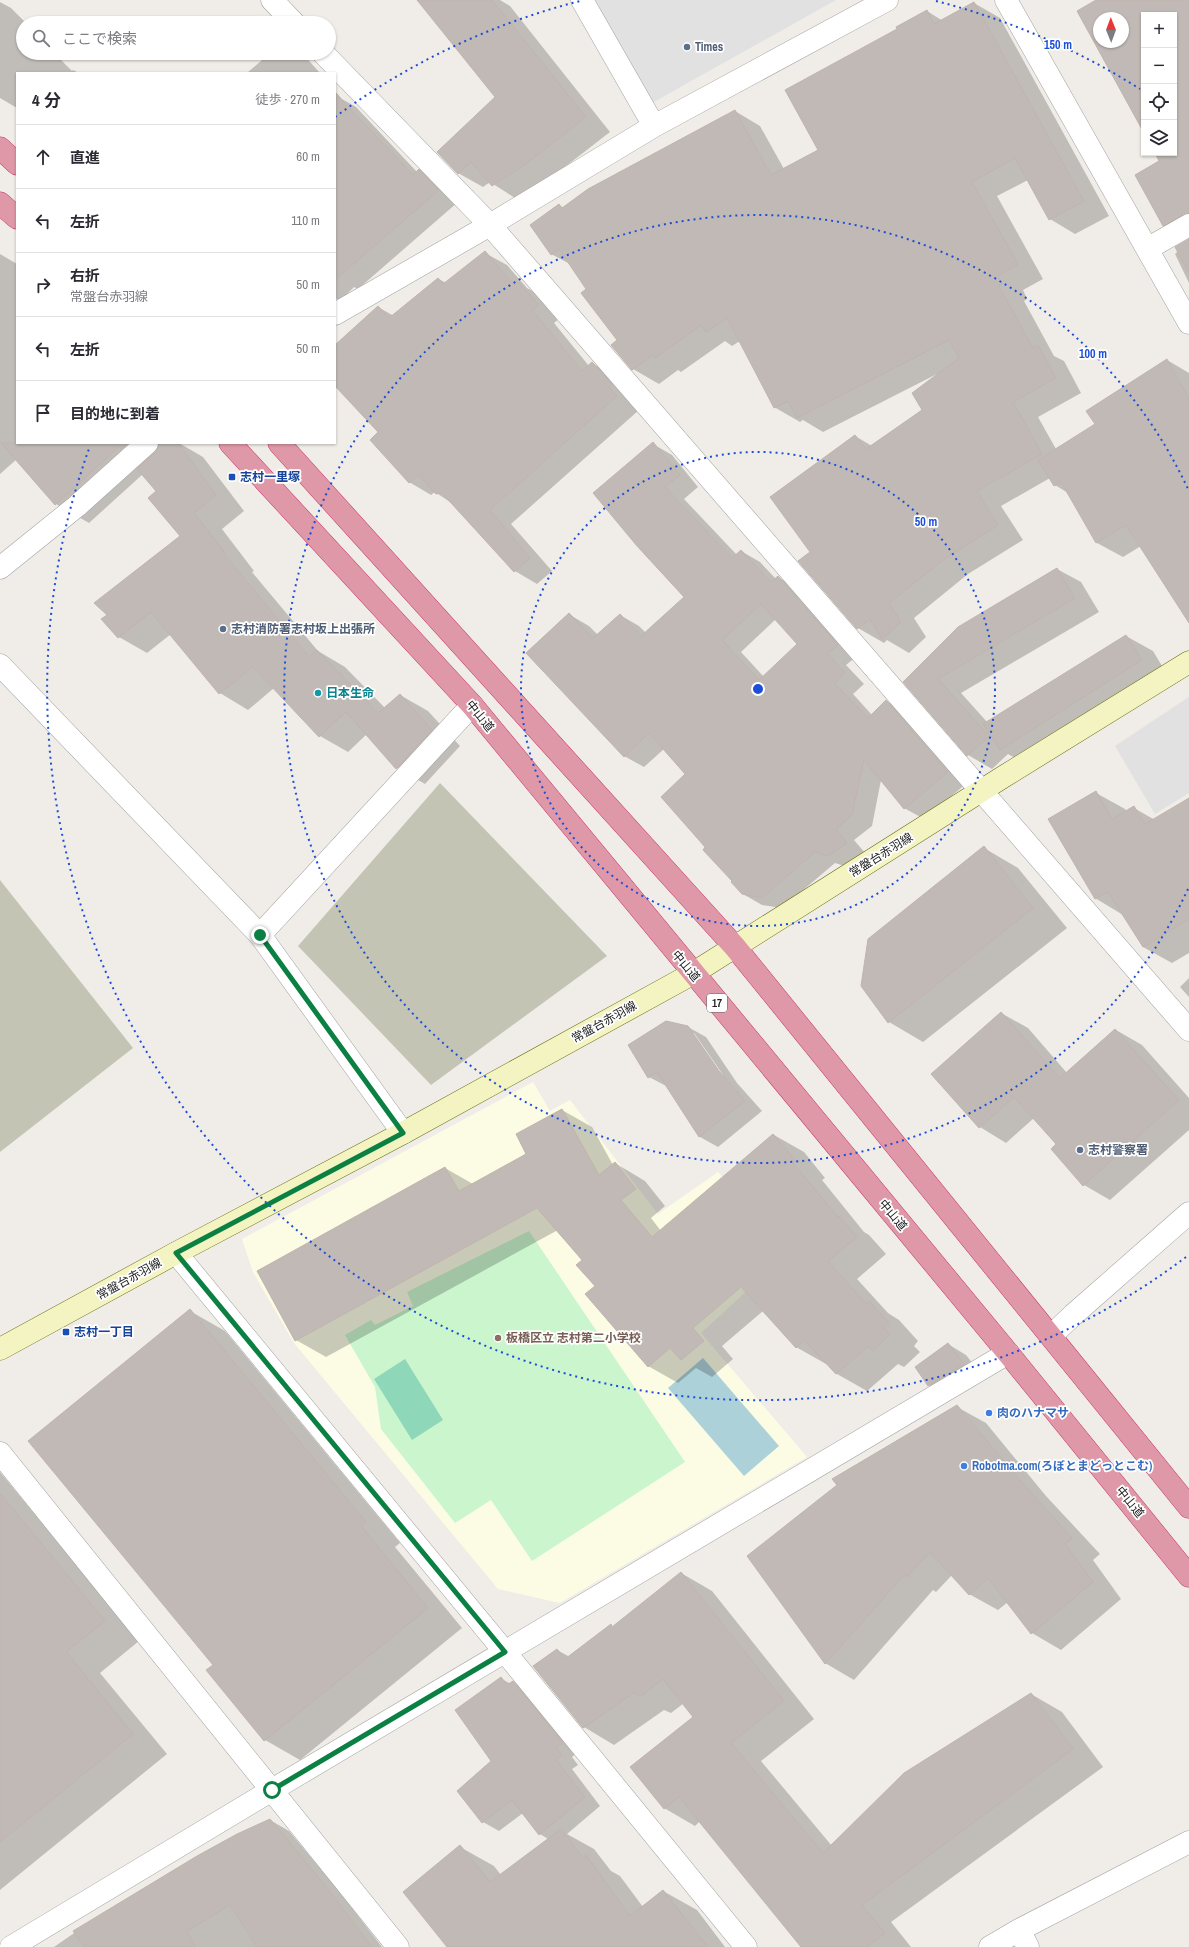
<!DOCTYPE html>
<html lang="ja">
<head>
<meta charset="utf-8">
<style>
	body { margin:0; font-family:"Archivo Narrow","Noto Sans JP",sans-serif; background:#f7f7f7; color:#2b2b33 }
	.controls { position:absolute; right:12px; top:12px; display:grid; overflow:hidden; border-radius:0px; box-shadow:0 1px 3px #0004 }
	.controls button { width:36px; height:36px; display:grid; place-items:center; padding:0; border:0; border-bottom:1px solid #e1e1e2; background:#fff; color:#2b2b33; font:20px sans-serif }
	.compass { position:absolute; left:1093px; top:12px; width:36px; height:36px; border-radius:50%; background:#fff; box-shadow:0 1px 3px #0004; rotate:359deg }
	.stop { position:absolute; width:12px; height:12px; margin:-9px; border:3px solid #0b8043; border-radius:50%; background:#fff }
	.stop.end { background:#0b8043; border-color:#fff; box-shadow:0 1px 4px #0008 }
	.list { margin:0; padding:0; list-style:none }
	h2 { display:flex; justify-content:space-between; align-items:center; height:52px; margin:0; padding:0 16px; font-size:17px }
	h2 small { font-size:13px; font-weight:400; color:#7c7c81 }
	.list li { display:grid; grid-template-columns:26px 1fr auto; gap:12px; align-items:center; box-sizing:border-box; height:64px; padding:0 16px; border-top:1px solid #e1e1e2 }
	.list b { display:block; font-size:15px; white-space:nowrap }
	.list p { margin:0; font-size:13px; white-space:nowrap; color:#7c7c81 }
	.list em { font-size:13px; font-style:normal; color:#7c7c81 }
	.icon { flex:none; width:22px; height:22px; fill:none; stroke:currentColor; stroke-width:2; stroke-linecap:round; stroke-linejoin:round }
	.map { position:relative; flex:none; width:1189px; height:1947px; overflow:hidden }
	.search { position:absolute; background:#fff; box-shadow:0 1px 3px #0004; left:16px; top:16px; width:320px; height:44px; display:flex; align-items:center; gap:10px; box-sizing:border-box; padding:0 14px; border-radius:22px; color:#7c7c81; font-size:15px }
	.panel { position:absolute; background:#fff; box-shadow:0 1px 3px #0004; left:16px; top:72px; width:320px; height:372px; border-radius:0px }
	.map>svg:first-child { display:block }
	.education { fill:#fcfce5 }
	.construction { fill:#c4c4b4 }
	.park { fill:#caf5cd }
	.pitch { fill:#8ed7b9 }
	.parking { fill:#e1e1e1 }
	.water { fill:#add1d9 }
	.shadow { fill:#0003; fill-rule:evenodd }
	.building { fill:#c0b9b5; stroke:#c1b4ac; fill-rule:evenodd }
	.lines { fill:none; stroke-linecap:round; stroke-linejoin:round }
	.street-casing { stroke:#a2a2a2; stroke-width:23 }
	.secondary-casing { stroke:#686f10; stroke-width:23 }
	.highway-casing { stroke:#cb396f; stroke-width:23 }
	.street { stroke:#fff; stroke-width:22 }
	.secondary { stroke:#f3f4c2; stroke-width:22 }
	.highway { stroke:#df98a7; stroke-width:22 }
	.route { stroke:#0b8043; stroke-width:5 }
	.ring { fill:none; stroke:#1d4ed8; stroke-width:2; stroke-dasharray:2 4 }
	.service-dot { fill:#5c6f8a; stroke:#fff; stroke-width:1.5 }
	.transit-dot { fill:#1a4fb4; stroke:#fff; stroke-width:1.5 }
	.culture-dot { fill:#0f9aa8; stroke:#fff; stroke-width:1.5 }
	.education-dot { fill:#8d6e63; stroke:#fff; stroke-width:1.5 }
	.shop-dot { fill:#3f7fe0; stroke:#fff; stroke-width:1.5 }
	.labels { text-anchor:middle; dominant-baseline:central; stroke-width:3.5; stroke-linejoin:round; paint-order:stroke }
	.shield { fill:#fff; stroke:#646464; stroke-width:1 }
	.shield-label { font-size:11px; font-weight:bold; fill:#212121 }
	.service-label { font-size:12px; font-weight:bold; fill:#4e5e75; stroke:#fff; text-anchor:start }
	.transit-label { font-size:12px; font-weight:bold; fill:#164399; stroke:#fff; text-anchor:start }
	.culture-label { font-size:12px; font-weight:bold; fill:#0d838f; stroke:#fff; text-anchor:start }
	.street-label { font-size:12px; fill:#212121; stroke:#fff }
	.education-label { font-size:12px; font-weight:bold; fill:#785e54; stroke:#fff; text-anchor:start }
	.shop-label { font-size:12px; font-weight:bold; fill:#366cbe; stroke:#fff; text-anchor:start }
	.centre { fill:#1d4ed8; stroke:#fff; stroke-width:2 }
	.ring-label { font-size:12px; text-anchor:middle; font-weight:bold; fill:#1d4ed8; stroke:#fff; stroke-width:3.5; stroke-linejoin:round; paint-order:stroke }
</style>
</head>
<body>
<div class="map">
<svg width="1189" height="1947" viewBox="0 0 1189 1947">
	<rect width="100%" height="100%" fill="#f0ede8"/>
	<path class="education" d="M533 1082 550 1111 570 1100 658 1214 718 1172 789 1252 701 1333 807 1457 560 1603 498 1589 294 1343 253 1272 242 1239Z"/>
	<path class="construction" d="M440 783 607 956 431 1085 298 946Z
		M0 880 133 1048 0 1152Z"/>
	<path class="park" d="M529 1231 685 1462 532 1561 491 1500 455 1523 381 1429 375 1387 345 1335 371 1320 375 1325 413 1306 407 1292Z"/>
	<path class="pitch" d="M405 1359 443 1420 412 1440 374 1379Z"/>
	<path class="parking" d="M594 0H836L652 103Z
		M1189 697V793L1155 814 1115 746Z"/>
	<path class="water" d="M703 1358 779 1446 744 1476 668 1388Z"/>
	<path class="shadow" d="M418 0H500L510 6 610 132 548 180 518 200 490 182 483 187 458 173 496 97Z
		M1099 0H1189V240L1164 225 1161 162 1156 153H1174V15H1144V131L1078 11ZM1099 18H1123V42H1099Z
		M0 2 11 8 26 23H23V53H54L72 71 73 70 79 73H17V108L0 98Z
		M974 3 1000 18 1109 216 1075 234 1050 219 1028 180 997 196 1043 279 1023 290 1027 299 1024 301 1054 356 1064 361 1081 393 1038 417 1056 449 1096 424 1167 360 1189 373V622L1141 546 1123 557 1097 543 1068 493 1055 485 1050 478 1001 506 1023 540 968 574 914 618 926 637 909 653 887 640 884 643 858 628 811 552 855 436 872 446 923 411 937 374 823 432 803 420 800 422 774 407 740 341 732 346 725 341 681 372 678 370 659 384 633 369 618 340 572 265 551 254 559 206 564 208 735 111 760 126 784 169 820 150 898 29 927 11 943 21Z
		M270 53H302L320 73H247Z
		M335 91 342 99 356 107 417 172 419 171 439 182 458 202 358 289 354 287 340 301 335 298Z
		M1189 240V283L1175 254Z
		M485 253 507 265 527 288 540 295 560 318 554 323 589 366 592 363 615 376 639 410 511 524 552 571 537 584 515 571 450 502 435 492 431 495 409 482 379 432 335 384V347L378 307 394 316 439 279 446 283Z
		M0 254 17 264V443H179L203 457 244 511 222 529 254 571 252 572 318 651 345 667 385 708 400 695 428 711 460 746 425 784 397 768 367 734 348 752 320 736 274 688 248 710 220 693 171 634 147 653 119 637 109 615 181 537 158 491 143 474 89 523 56 504 17 459 0 474Z
		M653 444 672 455 698 487 684 499 737 555 741 551 760 562 776 579 778 577 798 589 857 656 846 665 864 684 853 694 872 715 886 701 905 712 967 783 924 819 904 808 881 780 872 826 854 840 866 854 848 867 835 863 782 908 762 905 743 894 706 848 686 774 664 749 644 767 624 756 570 615 589 626 598 635 620 615 639 626 646 633 685 597ZM776 619 799 644 764 677 741 652Z
		M1057 569 1081 582 1099 612 961 693 988 723 1126 636 1153 651 1168 676 1027 765 1008 754 992 769 968 755 905 682Z
		M1096 793 1125 809 1127 812 1134 808 1155 820 1189 799V953L1172 963 1143 947 1123 915 1095 898Z
		M984 848 1018 868 1067 928 923 1042 889 1022 862 986Z
		M1189 978V997L1180 987Z
		M1001 1013 1028 1028 1067 1073 1116 1030 1142 1045 1189 1098V1130L1110 1200 1084 1185 1058 1144 1034 1118 1006 1143 980 1127Z
		M688 1027 706 1037 737 1083 762 1111 718 1147 700 1137 668 1087 649 1077ZM692 1033H694L723 1075 721 1076Z
		M562 1110 592 1127 613 1165 615 1163 645 1181 665 1206 651 1218 661 1231 774 1135 804 1152 825 1178 822 1180 864 1232 869 1235 886 1254 857 1279 888 1313 899 1320 918 1341 914 1346 920 1352 904 1367 898 1364 867 1391 837 1374 827 1363 826 1364 796 1347 763 1311 722 1346 733 1359 712 1377 696 1368 678 1383 648 1366 596 1286 584 1260 558 1230 326 1357 296 1340 445 1168 473 1184 528 1154Z
		M190 1311 225 1331 400 1543 395 1547 462 1628 300 1760 265 1740 214 1665Z
		M948 1344 966 1355 982 1375 947 1395 929 1385Z
		M957 1407 986 1423 1046 1496 1100 1554 1093 1560 1121 1599 1061 1650 1032 1633 1008 1602 998 1610 969 1594 952 1575 936 1592 933 1590 854 1680 825 1663Z
		M0 1472 139 1641 100 1673 167 1754 0 1890Z
		M681 1573 712 1591 814 1719 761 1761 832 1846 1031 1694 1062 1712 1103 1767 891 1922 911 1947H802L700 1821 695 1826 664 1808 695 1717 684 1703 671 1713 664 1710 614 1745 584 1727 534 1666 557 1650 570 1657 611 1626 613 1627Z
		M502 1679 511 1684 513 1682 529 1692 578 1752 572 1757 578 1765 572 1769 600 1806 567 1834 594 1849 611 1871 620 1876 643 1907 663 1891 697 1910 725 1947H449L460 1847 494 1866 501 1875 548 1839 540 1834 523 1813 499 1831 483 1822 492 1761Z
		M270 1820 289 1831 339 1891 382 1947H54L103 1913Z"/>
	<path class="building" d="M417 0H492L586 117 523 166 492 186 471 162 458 174 437 152 495 97Z
		M1096 0H1189V213L1163 226 1135 175 1159 161 1155 153H1174V15H1144V133L1077 11ZM1099 18H1123V42H1099Z
		M974 2 1084 201 1049 220 1015 158 972 182 1018 264 998 276 1002 284 999 286 1033 348 1038 345 1056 378 1013 402 1042 454 977 491 998 525 943 560 889 603 901 622 882 639 870 619 857 629 798 561 810 552 770 497 855 435 866 449 922 410 912 393 959 358 949 340 797 418 788 401 774 408 727 318 706 332 701 325 655 358 653 355 632 370 611 345 617 340 581 293 586 289 559 249 551 255 530 225 559 204 562 208 588 189 735 110 771 175 818 150 785 90 897 29 896 27 927 10 934 24Z
		M335 93 413 175 419 169 439 190 335 280Z
		M1189 239V273L1175 247Z
		M485 251 514 285 517 281 539 305 532 310 582 371 592 362 612 384 609 387 617 396 490 510 530 558 514 572 442 493 436 494 418 475 409 483 370 440 378 432 335 386V345L378 306 389 318 438 278 443 284Z
		M1167 359 1189 399V623L1126 525 1096 543 1061 482 1054 486 1038 460 1095 424 1086 411Z
		M653 442 680 475 665 487 732 558 741 550 771 582 778 576 838 645 827 653 845 673 834 683 868 718 886 700 948 772 904 809 864 760 852 815 836 829 847 843 828 856 815 852 762 898 742 894 731 882 732 881 703 850 705 847 661 797 685 774 649 733 624 757 526 653 569 613 593 638 620 614 641 636 684 597 637 546 593 493ZM761 604 797 644 759 680 722 640Z
		M1 443H128L121 449 119 447 55 505Z
		M159 443H178L216 495 194 513 226 554 225 555 309 657 317 650 378 713 400 694 432 730 396 769 346 712 319 737 253 667 219 694 151 612 118 638 101 619 107 615 94 603 180 536 148 498 156 491 137 469 156 452Z
		M1057 568 1075 598 938 679 989 736 967 756 903 682 958 627Z
		M1126 635 1142 660 1000 750 983 724Z
		M1096 791 1112 819 1134 806 1145 824 1189 798V919L1143 947 1108 892 1095 899 1048 819Z
		M984 846 1033 908 888 1023 861 986 868 939Z
		M1001 1012 1060 1078 1115 1029 1179 1100 1083 1186 1051 1149 1056 1144 1014 1097 979 1128 931 1074Z
		M666 1021 688 1026 719 1071 745 1101 699 1137 657 1072 648 1078 628 1045Z
		M562 1109 599 1175 615 1162 636 1189 621 1200 652 1237 773 1134 796 1161 793 1163 838 1217 839 1216 857 1237 828 1261 866 1304 869 1301 889 1323 884 1328 890 1334 873 1351 869 1346 836 1374 804 1340 796 1348 741 1287 693 1328 704 1341 681 1360 670 1348 648 1367 585 1294 595 1286 576 1265 582 1260 537 1208 295 1341 257 1271 445 1167 459 1191 526 1154 516 1134Z
		M190 1309 366 1522 361 1526 428 1608 264 1741 206 1670 213 1665 28 1441Z
		M948 1343 964 1364 928 1386 915 1367Z
		M957 1405 1018 1478 1072 1538 1065 1544 1093 1582 1031 1634 988 1578 969 1595 930 1552 907 1577 905 1574 825 1664 747 1556 837 1485 832 1479Z
		M0 1493 105 1621 66 1652 133 1734 0 1842Z
		M681 1572 784 1701 731 1743 823 1853 904 1773 1031 1693 1073 1749 862 1905 885 1933 867 1947H801L679 1797 664 1809 630 1767 693 1717 663 1679 640 1697 635 1692 583 1728 533 1666 557 1649 565 1659 611 1624 612 1627Z
		M501 1677 507 1685 513 1681 563 1743 556 1748 562 1755 556 1760 585 1797 539 1835 512 1800 482 1823 457 1791 491 1761 455 1710Z
		M270 1819 320 1879 372 1947H257L230 1905 187 1931 196 1947H84L73 1931 197 1856 237 1834Z
		M561 1829 583 1858 586 1855 630 1916 663 1890 708 1947H447L403 1892 460 1845 490 1882Z"/>
	<g class="lines">
		<g class="street-casing">
			<path id="street" d="M272 0 294 23
				M582 0 654 126
				M1006 0 1189 323
				M323 53 490 225 1189 1030
				M1147 249 1189 225
				M335 314 490 225 654 126 887 0
				M0 568 77 506 147 443
				M0 665 260 935 403 1133
				M260 935 472 705
				M176 1253 505 1652 746 1947
				M1051 1336 1073 1315 1189 1213
				M0 1453 398 1947
				M1019 1930 1028 1947
				M11 1947 272 1790 1008 1353
				M990 1947 1019 1930 1189 1842"/>
		</g>
		<g class="secondary-casing">
			<path id="secondary" d="M0 1349 176 1253 403 1133 692 974 1003 777 1189 662"/>
		</g>
		<g class="highway-casing">
			<path id="highway" d="M0 148 17 164
				M0 203 17 218
				M230 443 472 705 1008 1353 1189 1576
				M279 443 735 947 1189 1507"/>
		</g>
		<use href="#street" class="street"/>
		<use href="#secondary" class="secondary"/>
		<use href="#highway" class="highway"/>
	</g>
	<g class="lines">
		<path class="route" d="M260 935 403 1133 176 1253 505 1652 272 1790"/>
	</g>
	<g class="ring">
		<circle cx="758" cy="689" r="237"/>
		<path d="M1188 889A474 474 0 1 1 1188 489"/>
		<path d="M1186 1257A711 711 0 0 1 90 446M335 117A711 711 0 0 1 580 1M936 1A711 711 0 0 1 1140 89"/>
	</g>
	<g class="service-dot">
		<circle cx="687" cy="47" r="4"/>
		<circle cx="223" cy="629" r="4"/>
		<circle cx="1080" cy="1150" r="4"/>
	</g>
	<g class="transit-dot">
		<rect x="228" y="473" width="8" height="8" rx="2"/>
		<rect x="62" y="1328" width="8" height="8" rx="2"/>
	</g>
	<circle class="culture-dot" cx="318" cy="693" r="4"/>
	<circle class="education-dot" cx="498" cy="1338" r="4"/>
	<g class="shop-dot">
		<circle cx="989" cy="1413" r="4"/>
		<circle cx="964" cy="1466" r="4"/>
	</g>
	<g class="labels">
		<rect class="shield" x="707" y="994" width="20" height="18" rx="3"/>
		<g class="shield-label">
			<text x="717" y="1003">17</text>
		</g>
		<g class="service-label">
			<text x="695" y="47">Times</text>
			<text x="231" y="629">志村消防署志村坂上出張所</text>
			<text x="1088" y="1150">志村警察署</text>
		</g>
		<g class="transit-label">
			<text x="240" y="477">志村一里塚</text>
			<text x="74" y="1332">志村一丁目</text>
		</g>
		<g class="culture-label">
			<text x="326" y="693">日本生命</text>
		</g>
		<g class="street-label">
			<text transform="translate(480 716) rotate(51)">中山道</text>
			<text transform="translate(881 855) rotate(-32)">常盤台赤羽線</text>
			<text transform="translate(686 966) rotate(50)">中山道</text>
			<text transform="translate(604 1022) rotate(-29)">常盤台赤羽線</text>
			<text transform="translate(893 1215) rotate(50)">中山道</text>
			<text transform="translate(129 1279) rotate(-29)">常盤台赤羽線</text>
			<text transform="translate(1130 1502) rotate(51)">中山道</text>
		</g>
		<g class="education-label">
			<text x="506" y="1338">板橋区立 志村第二小学校</text>
		</g>
		<g class="shop-label">
			<text x="997" y="1413">肉のハナマサ</text>
			<text x="972" y="1466">Robotma.com(ろぼとまどっとこむ)</text>
		</g>
	</g>
	<circle cx="758" cy="689" r="6" class="centre"/>
	<g class="ring-label">
		<text x="1058" y="49">150 m</text>
		<text x="1093" y="358">100 m</text>
		<text x="926" y="526">50 m</text>
	</g>
</svg>
<div class="controls">
<button>+</button>
<button>−</button>
<button><svg class="icon" aria-label="locate" viewBox="0 0 24 24"><circle cx="12" cy="12" r="6"/><path d="M12 2v4M12 18v4M2 12h4M18 12h4"/></svg></button>
<button><svg class="icon" aria-label="layers" viewBox="0 0 24 24"><path d="M12 4l9 5-9 5-9-5zM3 14l9 5 9-5"/></svg></button>
</div>
<svg class="compass" viewBox="-18 -18 36 36"><path d="M0-13l5 13h-10z" fill="#e53935"/><path d="M0 13l5-13h-10z" fill="#7c7c81"/></svg>
<div class="stop" style="left:272px;top:1790px"></div>
<div class="stop end" style="left:260px;top:935px"></div>
<div class="search"><svg class="icon" aria-label="search" viewBox="0 0 24 24"><circle cx="10" cy="10" r="6"/><path d="M15 15l6 6"/></svg>ここで検索</div>
<section class="panel">
<h2>4 分<small>徒歩 · 270 m</small></h2>
<ul class="list">
<li><svg class="icon" aria-label="ahead" viewBox="0 0 24 24"><path d="M12 20V5M6 11l6-6 6 6"/></svg><div><b>直進</b></div><em>60 m</em></li>
<li><svg class="icon" aria-label="left" viewBox="0 0 24 24"><path d="M17 20v-9H6M10 6l-5 5 5 5"/></svg><div><b>左折</b></div><em>110 m</em></li>
<li><svg class="icon" aria-label="right" viewBox="0 0 24 24"><path d="M7 20v-9h11M14 6l5 5-5 5"/></svg><div><b>右折</b><p>常盤台赤羽線</p></div><em>50 m</em></li>
<li><svg class="icon" aria-label="left" viewBox="0 0 24 24"><path d="M17 20v-9H6M10 6l-5 5 5 5"/></svg><div><b>左折</b></div><em>50 m</em></li>
<li><svg class="icon" aria-label="arrive" viewBox="0 0 24 24"><path d="M6 21V4h12l-3 4 3 4H6"/></svg><div><b>目的地に到着</b></div></li>
</ul>
</section>
</div>
</body>
</html>
